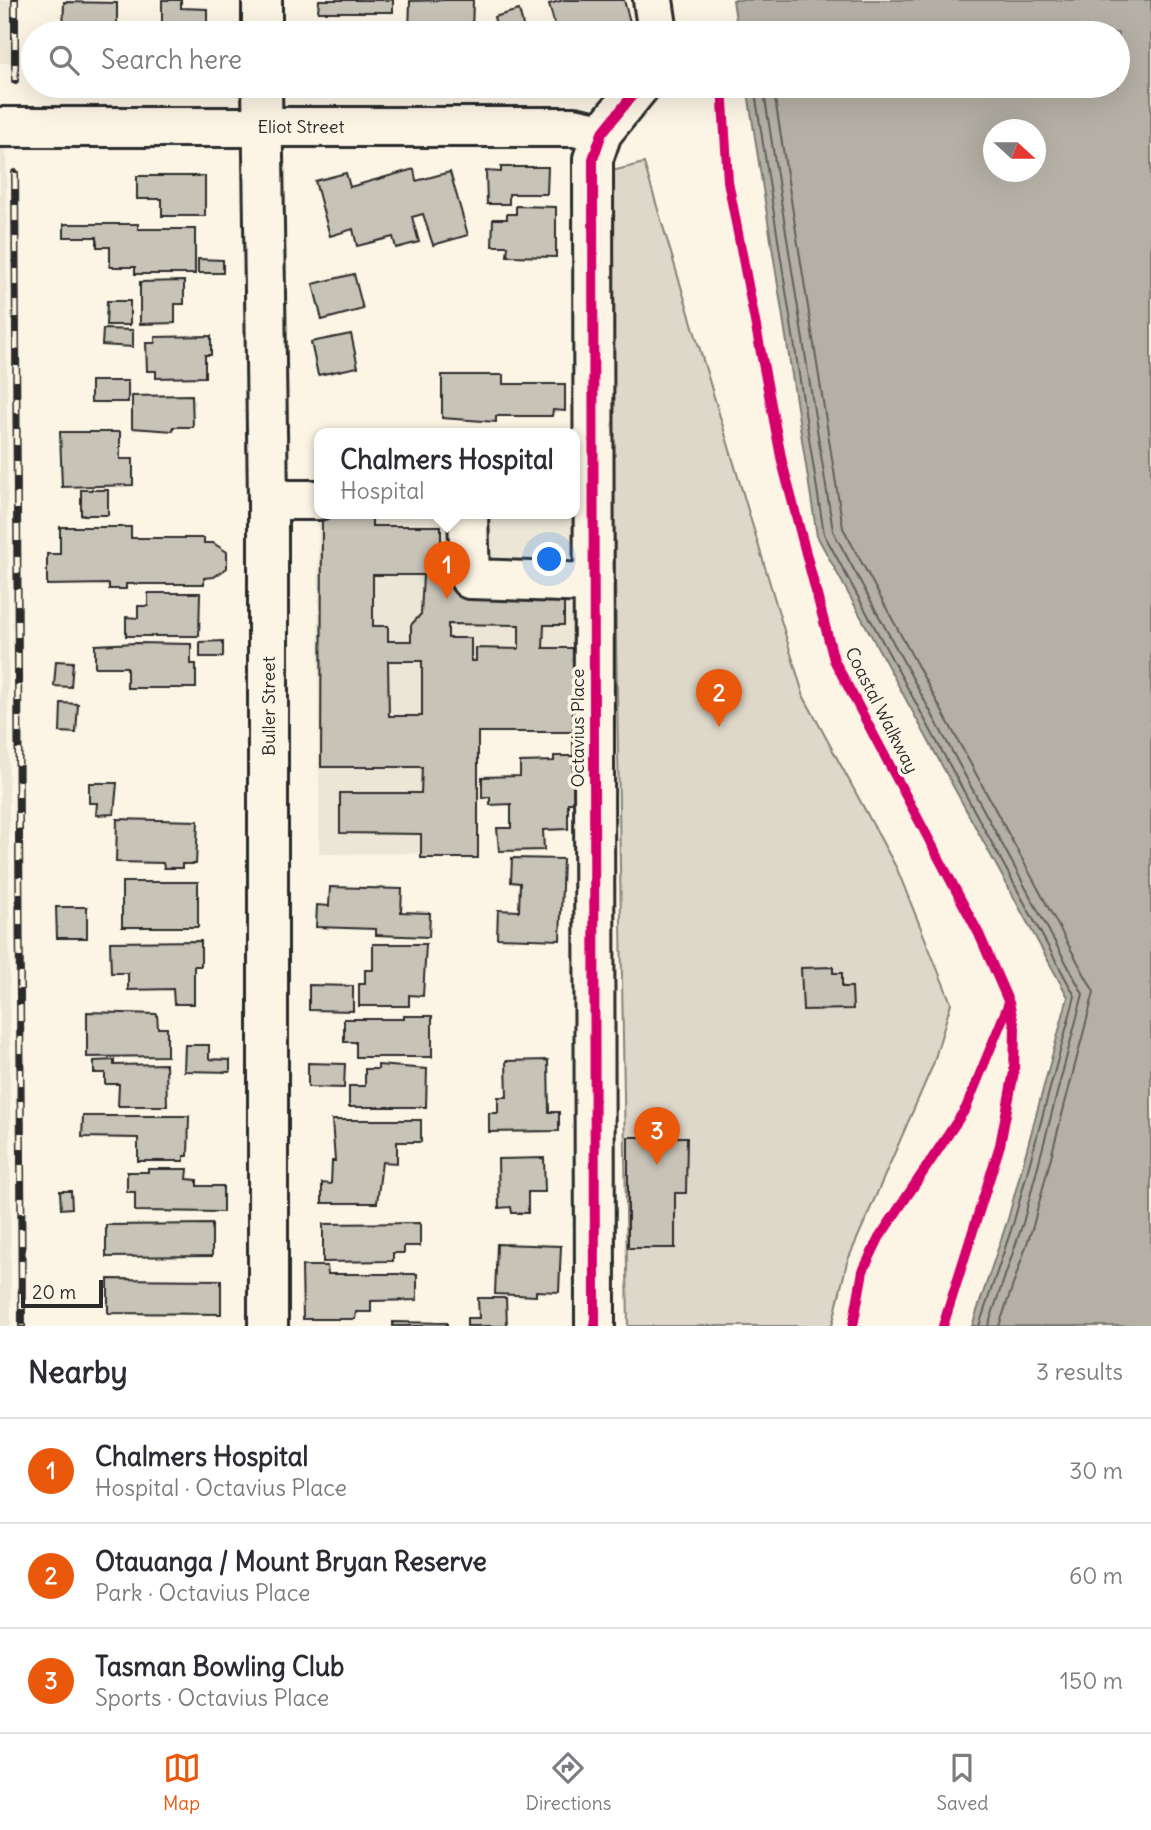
<!DOCTYPE html>
<html lang="en">
<head>
<meta charset="utf-8">
<style>
	body { margin:0; font-family:Delius,sans-serif; background:#f7f7f7; color:#2b2b33 }
	.compass { position:absolute; left:983px; top:119px; width:63px; height:63px; border-radius:50%; background:#fff; box-shadow:0 7px 28px #0002; rotate:111deg }
	.scale { position:absolute; left:21px; bottom:18px; width:82px; box-sizing:border-box; padding-left:7px; border:4px solid #2b2b2b; border-top:0; font-size:19px; line-height:24px; white-space:nowrap; color:#2b2b2b; -webkit-text-stroke:5px #fcf5e5; paint-order:stroke }
	.you { position:absolute; left:550px; top:560px; width:24px; height:24px; margin:-18px; border:5px solid #fff; border-radius:50%; background:#1a73e8; box-shadow:0 0 0 10px #1a73e833 }
	.badge { display:grid; place-items:center; width:46px; height:46px; border-radius:50%; background:#ea580c; color:#fff; font-size:23px; font-weight:700 }
	.pin { position:absolute; translate:-50% -58px; filter:drop-shadow(0 2px 4px #0008) }
	.pin::after { content:''; position:absolute; top:37px; width:24px; height:21px; background:inherit; clip-path:polygon(0 0,100% 0,50% 100%) }
	.popup { position:absolute; left:314px; top:428px; width:266px; height:91px; box-sizing:border-box; display:grid; place-content:center; border-radius:14px; background:#fff; filter:drop-shadow(0 2px 5px #0005); font-size:23px; white-space:nowrap; color:#7c7c81 }
	.popup b { font-size:26px; color:#2b2b33 }
	.popup::after { content:''; position:absolute; left:50%; top:100%; margin-left:-14px; border:14px solid transparent; border-top-color:#fff }
	.list { margin:0; padding:0; list-style:none }
	h2 { display:flex; justify-content:space-between; align-items:center; height:91px; margin:0; padding:0 28px; font-size:30px }
	h2 small { font-size:23px; font-weight:400; color:#7c7c81 }
	.list li { display:grid; grid-template-columns:46px 1fr auto; gap:21px; align-items:center; box-sizing:border-box; height:105px; padding:0 28px; border-top:2px solid #e1e1e2 }
	.list b { display:block; font-size:26px; white-space:nowrap }
	.list p { margin:0; font-size:23px; white-space:nowrap; color:#7c7c81 }
	.list em { font-size:23px; font-style:normal; color:#7c7c81 }
	.icon { flex:none; width:38px; height:38px; fill:none; stroke:currentColor; stroke-width:2; stroke-linecap:round; stroke-linejoin:round }
	.map { position:relative; flex:none; width:1151px; height:1326px; overflow:hidden }
	.search { position:absolute; background:#fff; box-shadow:0 7px 28px #0002; left:21px; right:21px; top:21px; height:77px; display:flex; align-items:center; gap:18px; box-sizing:border-box; padding:0 24px; border-radius:38px; color:#7c7c81; font-size:26px }
	.sheet { height:406px; background:#fff }
	nav { display:flex; justify-content:space-around; align-items:center; box-sizing:border-box; height:98px; border-top:2px solid #e1e1e2; background:#fff; font-size:19px; color:#7c7c81 }
	nav a { display:grid; justify-items:center; gap:4px }
	nav .on { color:#ea580c }
	.map>svg:first-child { display:block }
	.built { fill:#ece6d7 }
	.green { fill:#ded8ca; stroke:#84827a; stroke-width:2 }
	.water { fill:#b4b0a5; stroke:#7d7b74; stroke-width:2; fill-rule:evenodd }
	.lines { fill:none; stroke-linecap:round; stroke-linejoin:round }
	.shore { stroke:#62605c; stroke-width:2 }
	.building { fill:#c8c3b7; stroke:#2b2b2b; stroke-width:2; fill-rule:evenodd }
	.minor-casing { stroke:#2b2b2b; stroke-width:44 }
	.minor { stroke:#fcf5e5; stroke-width:38 }
	.rail-casing { stroke:#2b2b2b; stroke-width:8 }
	.rail { stroke:#fcf5e5; stroke-width:5; stroke-dasharray:16; stroke-linecap:butt }
	.cycleway-casing { stroke:#fcf5e5; stroke-width:15 }
	.cycleway { stroke:#d6006c; stroke-width:10 }
	.labels { text-anchor:middle; dominant-baseline:central; stroke-width:7; stroke-linejoin:round; paint-order:stroke }
	.street-label { font-size:18px; fill:#2b2b2b; stroke:#fcf5e5 }
</style>
</head>
<body>
<div class="map">
<svg width="1151" height="1326" viewBox="0 0 1151 1326">
	<rect width="100%" height="100%" fill="#fcf5e5"/>
	<filter id="ink" filterUnits="userSpaceOnUse"><feTurbulence type="fractalNoise" baseFrequency=".0143" numOctaves="2"/><feDisplacementMap in="SourceGraphic" scale="14" xChannelSelector="R" yChannelSelector="G"/><feConvolveMatrix kernelMatrix="1 2 1 2 8 2 1 2 1" color-interpolation-filters="sRGB"/></filter>
	<g filter="url(#ink)">
		<path class="built" d="M0 0H12L13 63H0Z
			M0 138H6L11 1326H0Z
			M318 467 319 513H575L576 732 475 733V853L319 854Z"/>
		<path class="green" d="M644 163 804 697 897 869 951 1003 933 1065 847 1262 832 1326H628L608 172Z"/>
		<path class="water" d="M733 0H1151V1326H972L1008 1219 1068 997 817 536 747 86H1118V33H738ZM993 130H1036V172H993Z"/>
		<g class="lines">
			<path class="shore" d="M754 86 824 534 1075 996 1014 1221 979 1326
				M763 86 833 531 1083 994 1023 1223 988 1326
				M773 86 843 528 1094 992 1033 1226 999 1326"/>
		</g>
		<path class="building" d="M162 0H181V8L207 9V33H162Z
			M319 0H393V12H318Z
			M446 0H473L472 33H409L410 1Z
			M564 0H624L633 33H557L549 4Z
			M64 2 117 3V33H63Z
			M519 10 525 33H498L494 17Z
			M501 167H548L547 194H509V204H487L486 171 501 172Z
			M414 169 416 181 450 172 468 235 433 245 423 214 412 217 419 242 396 248 393 237 357 246 353 229 330 236 315 181 346 173 350 187Z
			M137 176H205V216H162V199H137Z
			M516 206 556 207V257L507 256 508 246H492L493 219H507V214H516Z
			M64 224H138V229H195V274H135V267H110V247H97V237H64Z
			M198 259 223 260V273H198Z
			M354 274 363 309 322 320 313 284Z
			M184 281V304H175V323L140 324V282Z
			M107 301H130V325H106Z
			M103 329 133 330V347L102 345Z
			M351 334 358 367 318 375 311 342Z
			M211 336V355H205V377L156 378V371H147L146 343H155V337Z
			M442 375H503V384H565V411L553 410 552 416H496V422L442 418Z
			M91 381H128V402H91Z
			M192 395 193 427H173V431L132 428V396Z
			M60 432H120V459H133V485L62 487Z
			M81 490H108V515H81Z
			M322 513H372V526H441V585H564V625H544L543 648H573V732H478V858H421V834L340 833V793H421L422 767H321ZM373 575H423L421 614 411 625V641H388V626H373ZM448 624 519 625V649L476 648V661H471V638H448ZM388 661H422V716H389Z
			M60 527H131V538H204V543H213L227 552V568L214 577 204 578V584H126V589H109V584L47 585V554H60Z
			M148 593H200L199 636H126V617L138 618V606H148Z
			M223 641V657H200V642Z
			M136 643 191 644V664H196V688H127V667H95V645Z
			M56 661 73 662 71 687 54 686Z
			M61 703 78 704 76 733 60 732Z
			M554 756H573L574 803H568V829L543 830 544 850 499 851 497 828H511V804L490 805V797L482 798V777L520 776V762L554 761Z
			M89 783H117L114 814 96 815 97 803H89Z
			M117 819 198 821 196 864H182V868H164L163 863 116 862Z
			M512 858 563 859 560 940 497 938 498 910 519 911 520 883 511 882Z
			M122 882H198V927H122Z
			M330 887 402 889 401 912 430 913 429 937 376 935V929L316 927 317 905 329 906Z
			M56 907H87V938H57Z
			M201 941V966H194V1004H174L173 989 128 990V973H111L110 942Z
			M373 944H426L423 996 409 995V1006H359V984H365V970H373Z
			M833 967V973H842V987H852L853 1009 803 1010 801 968Z
			M309 985 353 986V1011L309 1010Z
			M87 1012 157 1014 158 1028H167V1056L87 1057Z
			M404 1016H432V1057H356V1042H344V1019H404Z
			M185 1045H209V1059L230 1060V1072L184 1071Z
			M114 1060V1065L166 1064 167 1106H118L119 1084H105V1073H94V1061Z
			M548 1060 549 1112H559V1131L489 1132V1113H498V1097H507L506 1061Z
			M308 1063 345 1064 344 1088 308 1087Z
			M378 1065 427 1069 426 1107H349V1086H365V1069H378Z
			M83 1116H189L188 1156H184V1161H138V1138L82 1137Z
			M332 1120H421V1142H397V1163L382 1162 377 1203H322V1183L331 1184 332 1161H335Z
			M628 1137H687L686 1193H675V1248H628Z
			M544 1158 545 1192H528V1213H512L511 1207 499 1208 498 1159Z
			M148 1169H188L187 1179 197 1180V1186H223V1212L135 1211V1192H127V1172H148Z
			M60 1191H71L72 1208 61 1209Z
			M420 1223V1246H404V1253H393V1261L323 1262V1224Z
			M212 1224V1256L106 1257V1225Z
			M497 1244 561 1246 559 1292 536 1291V1296L495 1294Z
			M302 1266H327L328 1274H417V1300L371 1301V1312H356L355 1319H303Z
			M108 1279 221 1280V1314L108 1313Z
			M478 1298H506L507 1326H467V1318H479Z
			M393 1322 447 1323V1326H393Z"/>
		<g class="lines">
			<g class="minor-casing">
				<path id="minor" d="M262 0V33
					M653 0 658 33
					M262 86 268 500V1326
					M0 127H574L602 133
					M268 500H319
					M468 513 470 579 594 583
					M595 1326 593 159 602 133 640 86"/>
			</g>
			<use href="#minor" class="minor"/>
			<g class="rail-casing">
				<path id="rail" d="M15 80V0
					M15 173 22 1326"/>
			</g>
			<use href="#rail" class="rail"/>
			<g class="cycleway-casing">
				<path id="cycleway" d="M722 86 728 181 782 462 834 660 979 934 1009 1003 1015 1028 1014 1072 1000 1145 943 1326
					M595 1326 593 159 602 133 640 86
					M853 1326 863 1271 879 1238 966 1108 1009 1003"/>
			</g>
			<use href="#cycleway" class="cycleway"/>
		</g>
	</g>
	<g class="labels">
		<g class="street-label">
			<text x="301" y="126">Eliot Street</text>
			<text transform="translate(268 706) rotate(-90)">Buller Street</text>
			<text transform="translate(882 710) rotate(63)">Coastal Walkway</text>
			<text transform="translate(577 728) rotate(-90)">Octavius Place</text>
		</g>
	</g>
</svg>
<svg class="compass" viewBox="-18 -18 36 36"><path d="M0-13l5 13h-10z" fill="#e53935"/><path d="M0 13l5-13h-10z" fill="#7c7c81"/></svg>
<div class="scale">20 m</div>
<div class="you"></div>
<div class="pin badge" style="left:447px;top:599px">1</div>
<div class="popup"><b>Chalmers Hospital</b>Hospital</div>
<div class="pin badge" style="left:719px;top:727px">2</div>
<div class="pin badge" style="left:657px;top:1165px">3</div>
<div class="search"><svg class="icon" aria-label="search" viewBox="0 0 24 24"><circle cx="10" cy="10" r="6"/><path d="M15 15l6 6"/></svg>Search here</div>
</div>
<section class="sheet">
<h2>Nearby<small>3 results</small></h2>
<ul class="list">
<li><span class="badge">1</span><div><b>Chalmers Hospital</b><p>Hospital · Octavius Place</p></div><em>30 m</em></li>
<li><span class="badge">2</span><div><b>Otauanga / Mount Bryan Reserve</b><p>Park · Octavius Place</p></div><em>60 m</em></li>
<li><span class="badge">3</span><div><b>Tasman Bowling Club</b><p>Sports · Octavius Place</p></div><em>150 m</em></li>
</ul>
</section>
<nav>
<a class="on"><svg class="icon" aria-label="map" viewBox="0 0 24 24"><path d="M3 6l6-2 6 2 6-2v14l-6 2-6-2-6 2zM9 4v14M15 6v14"/></svg>Map</a>
<a><svg class="icon" aria-label="directions" viewBox="0 0 24 24"><path d="M12 3l9 9-9 9-9-9zM9 14v-3h6M13 9l2 2-2 2"/></svg>Directions</a>
<a><svg class="icon" aria-label="saved" viewBox="0 0 24 24"><path d="M7 4h10v16l-5-4-5 4z"/></svg>Saved</a>
</nav>
</body>
</html>
